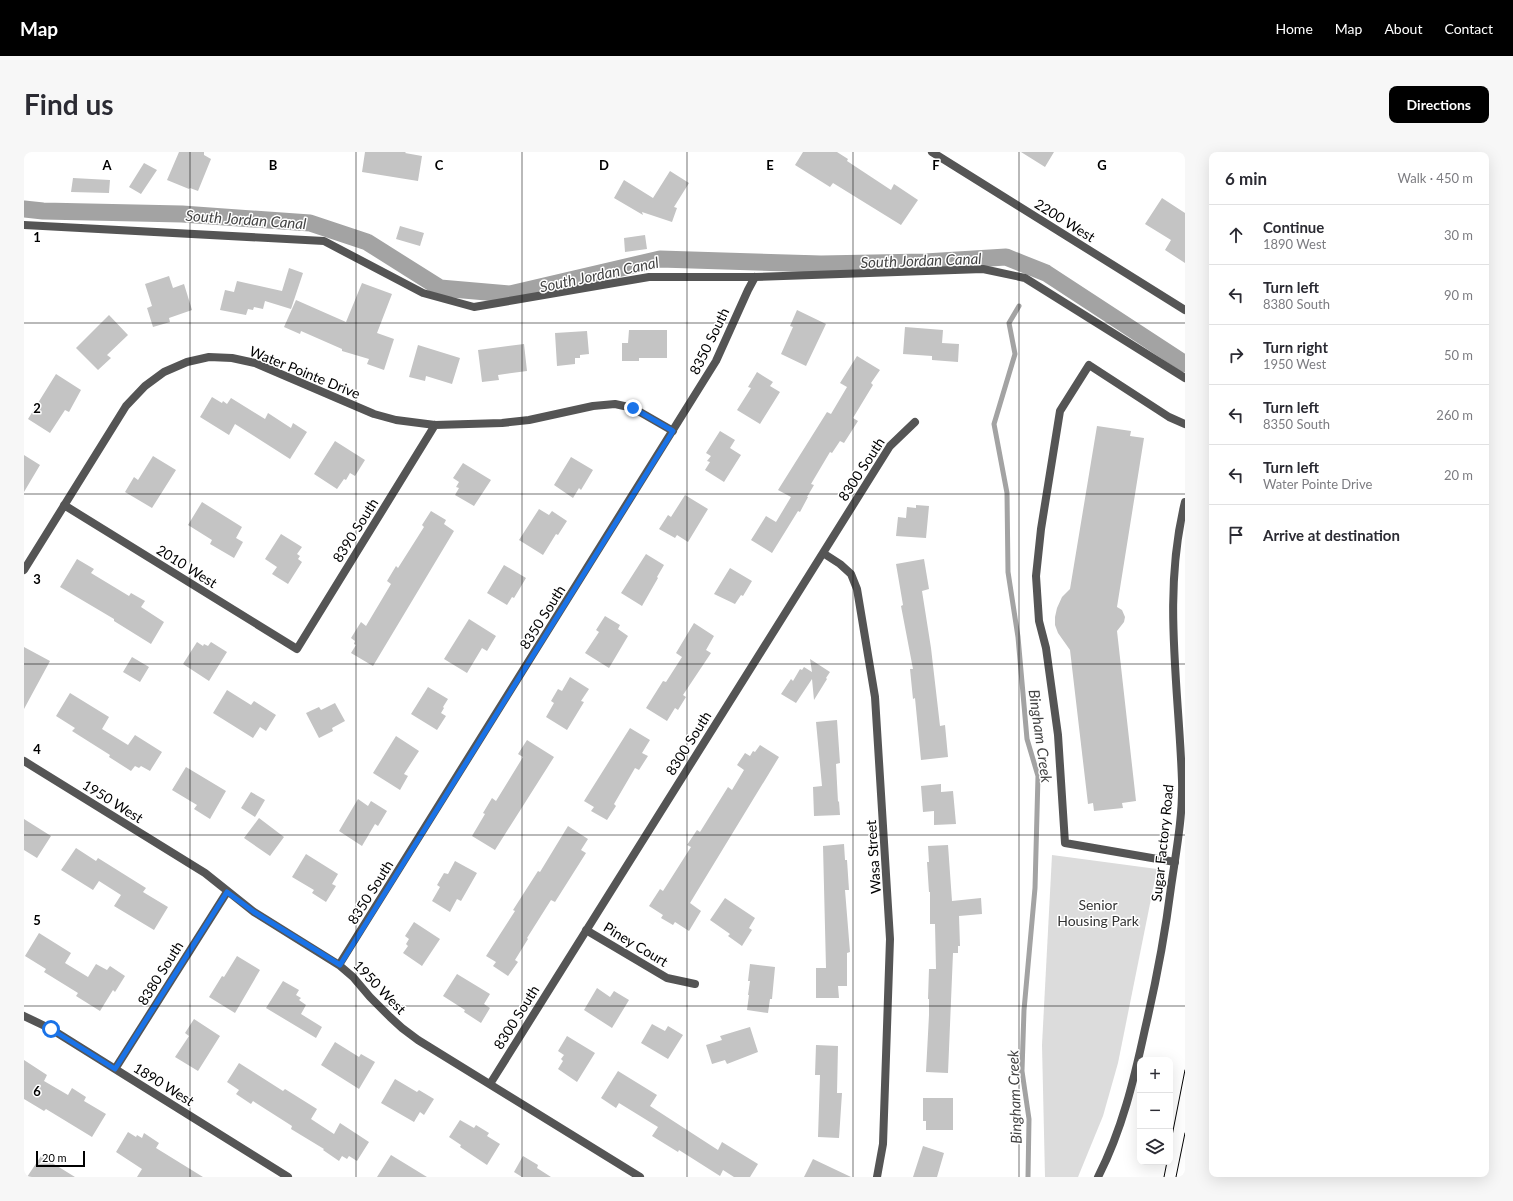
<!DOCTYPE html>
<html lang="en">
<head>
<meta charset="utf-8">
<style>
	body { margin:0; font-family:Lato,sans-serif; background:#f7f7f7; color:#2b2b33 }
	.controls { position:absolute; right:12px; bottom:12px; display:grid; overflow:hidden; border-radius:8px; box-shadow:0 4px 16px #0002 }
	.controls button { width:36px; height:36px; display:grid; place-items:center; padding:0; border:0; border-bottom:1px solid #e1e1e2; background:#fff; color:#2b2b33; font:20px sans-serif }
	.scale { position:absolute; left:12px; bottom:10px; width:49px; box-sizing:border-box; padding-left:4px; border:2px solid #000; border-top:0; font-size:11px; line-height:14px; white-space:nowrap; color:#000; -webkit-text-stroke:3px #fff; paint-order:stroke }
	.stop { position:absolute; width:12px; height:12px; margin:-9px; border:3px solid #1a73e8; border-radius:50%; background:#fff }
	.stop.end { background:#1a73e8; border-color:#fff; box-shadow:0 1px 4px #0008 }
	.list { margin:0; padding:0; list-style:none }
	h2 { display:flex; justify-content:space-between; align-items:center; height:52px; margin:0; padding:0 16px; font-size:17px }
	h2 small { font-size:13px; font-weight:400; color:#7c7c81 }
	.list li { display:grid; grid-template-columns:26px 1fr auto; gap:12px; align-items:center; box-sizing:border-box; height:60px; padding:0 16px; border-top:1px solid #e1e1e2 }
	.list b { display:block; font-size:15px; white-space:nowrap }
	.list p { margin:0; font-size:13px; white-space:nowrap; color:#7c7c81 }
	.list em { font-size:13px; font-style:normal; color:#7c7c81 }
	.icon { flex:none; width:22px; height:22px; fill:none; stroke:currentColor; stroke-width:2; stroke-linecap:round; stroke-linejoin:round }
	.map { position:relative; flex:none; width:1161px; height:1025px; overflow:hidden; border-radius:8px }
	header { display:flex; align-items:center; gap:24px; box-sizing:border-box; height:56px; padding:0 20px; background:#000; color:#fff }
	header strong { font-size:19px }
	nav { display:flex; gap:22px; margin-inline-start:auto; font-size:14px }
	.intro { display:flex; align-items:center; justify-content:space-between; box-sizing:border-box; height:96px; padding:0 24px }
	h1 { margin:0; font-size:28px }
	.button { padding:10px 18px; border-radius:8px; background:#000; color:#fff; font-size:14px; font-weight:700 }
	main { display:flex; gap:24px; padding:0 24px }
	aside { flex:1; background:#fff; border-radius:8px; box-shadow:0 4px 16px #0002 }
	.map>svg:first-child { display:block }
	.green { fill:#dcdcdc }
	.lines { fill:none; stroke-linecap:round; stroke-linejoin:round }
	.stream { stroke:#a3a3a3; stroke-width:5 }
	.canal { stroke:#a3a3a3; stroke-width:17 }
	.building { fill:#c4c4c4 }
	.service { stroke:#555; stroke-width:8 }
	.minor { stroke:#555; stroke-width:8 }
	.tertiary { stroke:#555; stroke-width:8 }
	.tram { stroke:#000; stroke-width:1 }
	.route { stroke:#1a73e8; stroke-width:5 }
	.grid { fill:none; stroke:#000; stroke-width:1; stroke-opacity:0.55 }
	.labels { text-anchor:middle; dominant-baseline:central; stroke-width:3; stroke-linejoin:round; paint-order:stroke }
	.street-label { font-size:14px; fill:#000; stroke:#fff }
	.park-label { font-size:14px; fill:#333; stroke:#fff }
	.water-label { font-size:15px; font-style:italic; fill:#444; stroke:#fff }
	.grid-label { font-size:13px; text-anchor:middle; font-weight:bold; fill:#000; stroke:#fff; stroke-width:3; stroke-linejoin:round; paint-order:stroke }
</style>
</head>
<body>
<header>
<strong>Map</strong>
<nav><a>Home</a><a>Map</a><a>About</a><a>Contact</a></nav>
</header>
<div class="intro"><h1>Find us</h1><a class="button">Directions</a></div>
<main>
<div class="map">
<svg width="1161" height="1025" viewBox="0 0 1161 1025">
	<rect width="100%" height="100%" fill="#fff"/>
	<path class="green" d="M1028 703 1133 717 1094 911 1079 964 1054 1025H1021L1018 893Z"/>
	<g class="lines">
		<path class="stream" d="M995 154 985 171 991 202 970 272 983 341 984 420 994 485 1003 587 1014 624 1011 736 1000 858 998 919 1005 967 1004 1025"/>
		<path class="canal" d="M0 57 19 59 158 62 286 71 343 90 416 136 486 142 636 107 797 112 901 110 982 105 1022 121 1161 212"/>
	</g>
	<path class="building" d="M155 0H180V3L187 7 174 39 166 36 165 37 143 28Z
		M341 0H382L381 1 398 4 394 29 338 20Z
		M779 0H813L824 7 823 9 867 38 870 32 894 48 877 73 809 31 806 35 771 13Z
		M997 0H1030L1021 15Z
		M120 11 133 18 117 42 105 35Z
		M646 19 665 31 650 55 653 56 648 70 618 60 619 63 590 46 600 28 629 46Z
		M49 26 86 28 85 41 47 40Z
		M1138 46 1161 61V111L1141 98 1147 88 1121 72Z
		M376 74 400 81 396 94 372 87Z
		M621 83 623 97 601 100 600 86Z
		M265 116 279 121 267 157 241 149 239 157 230 155 229 158 224 157 222 163 196 158 201 138 210 140 213 129 258 139Z
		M145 124 149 136 160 132 168 158 145 166 146 170 129 175 123 156 128 154 121 132Z
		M338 131 368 142 353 181 370 187 360 218 343 212 345 207 318 199V197L277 179 276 182 260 175 272 148 322 170Z
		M773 158 802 172 782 214 757 202 769 175 766 174Z
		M85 163 104 183 83 203 87 206 74 218 52 196Z
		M881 175 919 178 918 191 935 192 934 210 908 208V204L879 202Z
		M605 178H643V206H615V209H598V191H604Z
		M563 179 565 202 556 203V206H551V212L533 214 531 181Z
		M500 192 503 219 474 223 475 228 458 230 454 198Z
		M394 193 436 206 428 232 402 224 401 229 385 225Z
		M833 204 856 218 847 231 849 233 829 266 834 269 820 291 816 289 808 301 806 300 787 332 790 333 783 345H784L776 360 774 359 748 401 727 388 742 364 752 370 767 345 754 338 803 260 807 262 823 235 816 231Z
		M733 220 749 230 746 234 756 240 736 272 713 258 727 236 724 235Z
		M32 222 57 238 45 260 41 258 26 281 4 267Z
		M188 245 198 251 199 249 203 252 207 246 241 267 244 261 267 276 269 271 283 280 266 307 211 272 205 283 176 265Z
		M1073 274 1107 279 1106 284 1120 286 1093 455 1098 458 1101 465 1100 470 1093 479 1112 649 1098 651 1099 656 1070 659 1069 651 1064 652 1046 498 1034 481 1031 473V465L1033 456 1038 445 1046 437Z
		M696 279 711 288 706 296 717 303 700 330 681 318 686 310 683 309 687 304 682 301Z
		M311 289 341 308 331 324 326 321 322 328 320 327 313 337 290 322Z
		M0 303 16 313 0 340Z
		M129 304 152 318 128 356 101 340 110 325 114 328Z
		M547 305 569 318 557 338 555 336 549 346 530 333Z
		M439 311 467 328 450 354 431 343 435 336 432 335 435 330 429 326Z
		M661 343 684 357 664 390 653 383 651 386 635 377 644 363 647 365Z
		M178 350 218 375 212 386 219 390 210 406 186 392 188 388 164 373Z
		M892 353 905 354 902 386 872 384 874 365 882 366 883 355 892 356Z
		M515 357 525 363 528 359 543 369 534 383 532 382 519 403 495 388Z
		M407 359 422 368 420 372 430 379 349 514 327 501 332 493 330 492 331 489 327 486 337 470 342 474 367 432 363 429 372 414 374 416 400 375 398 373Z
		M257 382 278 395 273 402 276 404 274 407 278 410 264 432 248 422 253 415 241 407Z
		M622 402 640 413 633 425 634 426 618 454 597 441Z
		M53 407 70 417 67 421 105 444 107 441 121 449 117 455 140 470 127 492 90 469V467L36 435Z
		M900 407 905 437 898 439 907 496 916 574 921 573 924 605 897 608 891 546 889 547 886 517H889L877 454 879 453 872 412Z
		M480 413 502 426 490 446 488 445 483 453 463 441Z
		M706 416 728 429 719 444 717 443 711 452 690 442Z
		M581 464 596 473 594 477 604 484 585 516 561 501 575 480 572 478Z
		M445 467 472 484 463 499 458 496 443 521 420 507Z
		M670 471 690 484 682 498 687 501 659 543 662 545 654 558 651 556 643 569 622 556 639 529 642 530 658 505 652 501Z
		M173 490 179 494 180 492 184 494 187 490 203 500 185 529 159 512Z
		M0 495 26 509 0 557Z
		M108 505 125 515 116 530 99 520Z
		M786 507 806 520 802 526 803 527 790 548 788 527 772 551 757 542 767 527 769 529 776 517 778 518 780 515 788 520Z
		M546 525 565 537 557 549 560 550 543 578 522 565 530 551 527 549 534 537 538 539Z
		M404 535 424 547 419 555 420 556 417 561 422 564 413 578 387 562Z
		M203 538 227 553 230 549 252 563 242 579 236 575 229 586 189 561Z
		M46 541 85 565 78 577 104 593 111 583 138 600 126 619 117 614 115 616 111 614 107 619 85 605 86 603 48 579 51 576 32 564Z
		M311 551 321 569 308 576 309 579 295 586 282 561 295 555 297 558Z
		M813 568 816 611 812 612 814 650 815 649 816 663 790 664 789 635 798 634 792 570Z
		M606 576 626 588 618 601 624 604 615 618 611 616 590 652 592 654 583 668 567 659 570 655 560 649Z
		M372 584 395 599 380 622 384 624 376 638 349 621Z
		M503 588 530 605 471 698 448 684 461 662 459 661 468 646 472 649 499 605 494 602Z
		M736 593 755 605 666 751 677 759 665 779 651 770 649 773 637 766 639 763 625 754 636 737 639 739 667 695 663 693 673 678 676 680 704 635 708 638 720 618 713 613 721 601 726 604 729 599 731 600Z
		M162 615 202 639 186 667 170 657 173 653 148 638Z
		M917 632V640L929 639 932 672 910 673V659L899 660 897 634Z
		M227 640 241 648 231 665 217 656Z
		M334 647 344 654 347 649 363 659 354 674 351 672 338 694 315 679Z
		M235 666 260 685 246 704 220 686Z
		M0 667 27 684 13 706 0 698Z
		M544 674 564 687 557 698 562 701 531 750 527 748 503 786 504 787 491 808 494 810 484 824 469 814 472 810 462 804 491 759 489 758 514 719 516 720Z
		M820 692 821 708H823L825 738H821L826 800 823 801V834H814L815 846H792V816H802L799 694Z
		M924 693 928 749 957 746 958 762 935 764 936 794H934V801H929L924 921 902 920 905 863V847H904L905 817H912L911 772H906V740H905L903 710H905L904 694Z
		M52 696 72 709 74 706 122 736 119 740 144 755 130 778 90 754 97 743 75 729 69 738 37 718Z
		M282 702 314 722 308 732 312 734 302 750 288 741 290 738 268 725Z
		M431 709 453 721 437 749 433 747 426 760 408 749 416 735 413 733 420 721 424 722Z
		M701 746 731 766 725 776 728 778 718 794 704 784 706 782 686 768Z
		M390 770 416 787 398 814 379 801 384 794 382 792 385 787 381 784Z
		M15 781 47 801 41 811 64 825 72 812 83 818 86 814 101 824 91 840 89 838 76 859 52 844 54 841 20 820 22 817 1 804Z
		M213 804 236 818 211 861 185 845 198 824 200 825Z
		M726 812 751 815 748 847H746L744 861 723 858 725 843H724L726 829H724Z
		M433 822 466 842 460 852 466 856 457 871 440 860 441 858 419 844Z
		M259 829 275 838 272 843 277 846 275 848 282 853 277 862 298 875 292 886 242 856Z
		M573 836 586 845 590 839 605 848 588 876 560 858Z
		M170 867 196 884 174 919 151 905 165 884 161 881Z
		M628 872 641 879 644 874 659 883 644 907 617 891Z
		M726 875 734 900 703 912 701 908 688 912 682 893 698 888 696 884Z
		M543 884 571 901 553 930 534 917 539 909 537 907 540 903 534 899Z
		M311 890 335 905 337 902 351 910 335 937 297 913Z
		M792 893 814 894 813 941H818L815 986 794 985 796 923H791Z
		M0 908 23 923 20 929 44 943 48 936 62 945 60 949 82 962 68 985 22 957 20 959 0 947Z
		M215 911 259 939 261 937 293 957 287 967 310 982 316 971 345 990 333 1009 325 1004 323 1007 318 1004 315 1009 299 998 300 997 267 977 268 974 229 949 227 952 212 942 215 938 203 930Z
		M594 919 633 943 626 954 694 998 698 990 734 1012 726 1025H710L699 1018 696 1024 655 998 654 1000 628 984 634 975 595 951 592 956 577 946Z
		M371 927 393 940 395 938 410 947 400 963 396 960 390 970 357 951Z
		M899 946H929V978H902V969H899Z
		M436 968 450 976 452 973 465 981 463 984 476 992 463 1013 436 995 437 993 425 985Z
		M104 980 112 985 113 983 118 986 120 981 135 991 132 996 179 1025H113L118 1017 92 1000Z
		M899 994 920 1001 913 1025H889Z
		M367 1003 403 1025H353Z
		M17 1004 51 1025H3Z
		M499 1004 514 1013 513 1016 527 1025H498L490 1020Z
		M789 1007 827 1025H780Z"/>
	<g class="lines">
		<path class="service" d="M0 73 300 89 399 141 450 155 625 125H731L959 117 1001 126 1161 226
			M1151 710 1041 691 1034 583 1022 496 1015 469 1012 424 1017 377 1036 259 1065 213 1145 265 1161 272"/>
		<path class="minor" d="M40 353 273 497 411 273
			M799 401 816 412 827 422 833 437 851 545 866 787 859 992 853 1025
			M0 418 102 254 121 234 140 220 163 210 185 205 208 206 231 211 350 262 372 268 411 273 478 271 505 268 569 254 591 252 609 256 649 279
			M0 609 181 721 230 760 315 813 329 825 346 845 366 865 378 876 394 888 616 1025
			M562 778 643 826 671 832
			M315 813 692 209 724 138 731 125
			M0 864 27 877 264 1025
			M91 917 203 740
			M466 932 866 294 891 270"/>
		<path class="tertiary" d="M908 0 1161 158
			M1074 1025C1098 978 1110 928 1121 877 1132 830 1141 783 1147 735 1152 700 1159 664 1158 629 1155 536 1138 442 1161 350"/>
		<path class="tram" d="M1146 994 1161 918
			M1140 1025 1143 1010
			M1152 1025 1161 981"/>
	</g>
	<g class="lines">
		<path class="route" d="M27 877 91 917 203 740 230 760 316 813 649 279 609 256"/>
	</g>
	<path class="grid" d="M166 0V1025M332 0V1025M498 0V1025M663 0V1025M829 0V1025M995 0V1025M0 171H1161M0 342H1161M0 512H1161M0 683H1161M0 854H1161"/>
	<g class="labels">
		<g class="street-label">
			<text transform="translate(1041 68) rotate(32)">2200 West</text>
			<text transform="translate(685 189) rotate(-64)">8350 South</text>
			<text transform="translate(281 220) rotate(22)">Water Pointe Drive</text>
			<text transform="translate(837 317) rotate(-57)">8300 South</text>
			<text transform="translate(331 378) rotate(-58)">8390 South</text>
			<text transform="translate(163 414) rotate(32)">2010 West</text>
			<text transform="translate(518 465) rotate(-58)">8350 South</text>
			<text transform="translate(664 591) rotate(-58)">8300 South</text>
			<text transform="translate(89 649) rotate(32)">1950 West</text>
			<text transform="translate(1138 691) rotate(-84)">Sugar Factory Road</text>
			<text transform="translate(849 705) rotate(-94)">Wasa Street</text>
			<text transform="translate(346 740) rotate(-58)">8350 South</text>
			<text transform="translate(612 792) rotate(31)">Piney Court</text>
			<text transform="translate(136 821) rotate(-58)">8380 South</text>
			<text transform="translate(356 835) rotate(46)">1950 West</text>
			<text transform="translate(492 865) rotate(-58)">8300 South</text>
			<text transform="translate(140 932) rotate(32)">1890 West</text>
		</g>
		<g class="park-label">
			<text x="1074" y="752">Senior<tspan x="1074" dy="16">Housing Park</tspan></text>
		</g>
		<g class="water-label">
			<text transform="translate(222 67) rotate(4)">South Jordan Canal</text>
			<text transform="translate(897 108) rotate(-2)">South Jordan Canal</text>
			<text transform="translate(575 122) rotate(-12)">South Jordan Canal</text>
			<text transform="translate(1017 584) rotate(82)">Bingham Creek</text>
			<text transform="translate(990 945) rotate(-92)">Bingham Creek</text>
		</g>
	</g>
	<g class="grid-label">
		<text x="83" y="18">A</text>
		<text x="249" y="18">B</text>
		<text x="415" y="18">C</text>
		<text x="580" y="18">D</text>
		<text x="746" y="18">E</text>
		<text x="912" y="18">F</text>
		<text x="1078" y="18">G</text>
		<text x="13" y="90">1</text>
		<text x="13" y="261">2</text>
		<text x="13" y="432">3</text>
		<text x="13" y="602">4</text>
		<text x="13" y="773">5</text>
		<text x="13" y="944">6</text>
	</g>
</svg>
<div class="controls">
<button>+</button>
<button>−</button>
<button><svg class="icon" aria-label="layers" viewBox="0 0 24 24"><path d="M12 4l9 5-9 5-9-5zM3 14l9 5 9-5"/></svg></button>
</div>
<div class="scale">20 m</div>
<div class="stop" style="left:27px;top:877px"></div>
<div class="stop end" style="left:609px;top:256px"></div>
</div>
<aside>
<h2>6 min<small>Walk · 450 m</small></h2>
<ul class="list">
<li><svg class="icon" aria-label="ahead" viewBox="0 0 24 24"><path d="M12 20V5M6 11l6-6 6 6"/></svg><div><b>Continue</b><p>1890 West</p></div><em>30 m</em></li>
<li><svg class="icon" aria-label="left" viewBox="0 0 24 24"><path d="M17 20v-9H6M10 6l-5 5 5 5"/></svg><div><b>Turn left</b><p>8380 South</p></div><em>90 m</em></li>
<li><svg class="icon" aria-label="right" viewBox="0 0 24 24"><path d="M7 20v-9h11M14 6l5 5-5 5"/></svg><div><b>Turn right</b><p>1950 West</p></div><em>50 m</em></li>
<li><svg class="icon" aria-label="left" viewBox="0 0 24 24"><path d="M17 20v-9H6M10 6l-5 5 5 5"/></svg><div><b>Turn left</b><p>8350 South</p></div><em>260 m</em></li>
<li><svg class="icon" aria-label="left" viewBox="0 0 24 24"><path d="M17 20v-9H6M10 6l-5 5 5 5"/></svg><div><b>Turn left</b><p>Water Pointe Drive</p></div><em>20 m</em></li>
<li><svg class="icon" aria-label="arrive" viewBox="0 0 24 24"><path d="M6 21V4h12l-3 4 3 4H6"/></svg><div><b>Arrive at destination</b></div></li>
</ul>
</aside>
</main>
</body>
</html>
